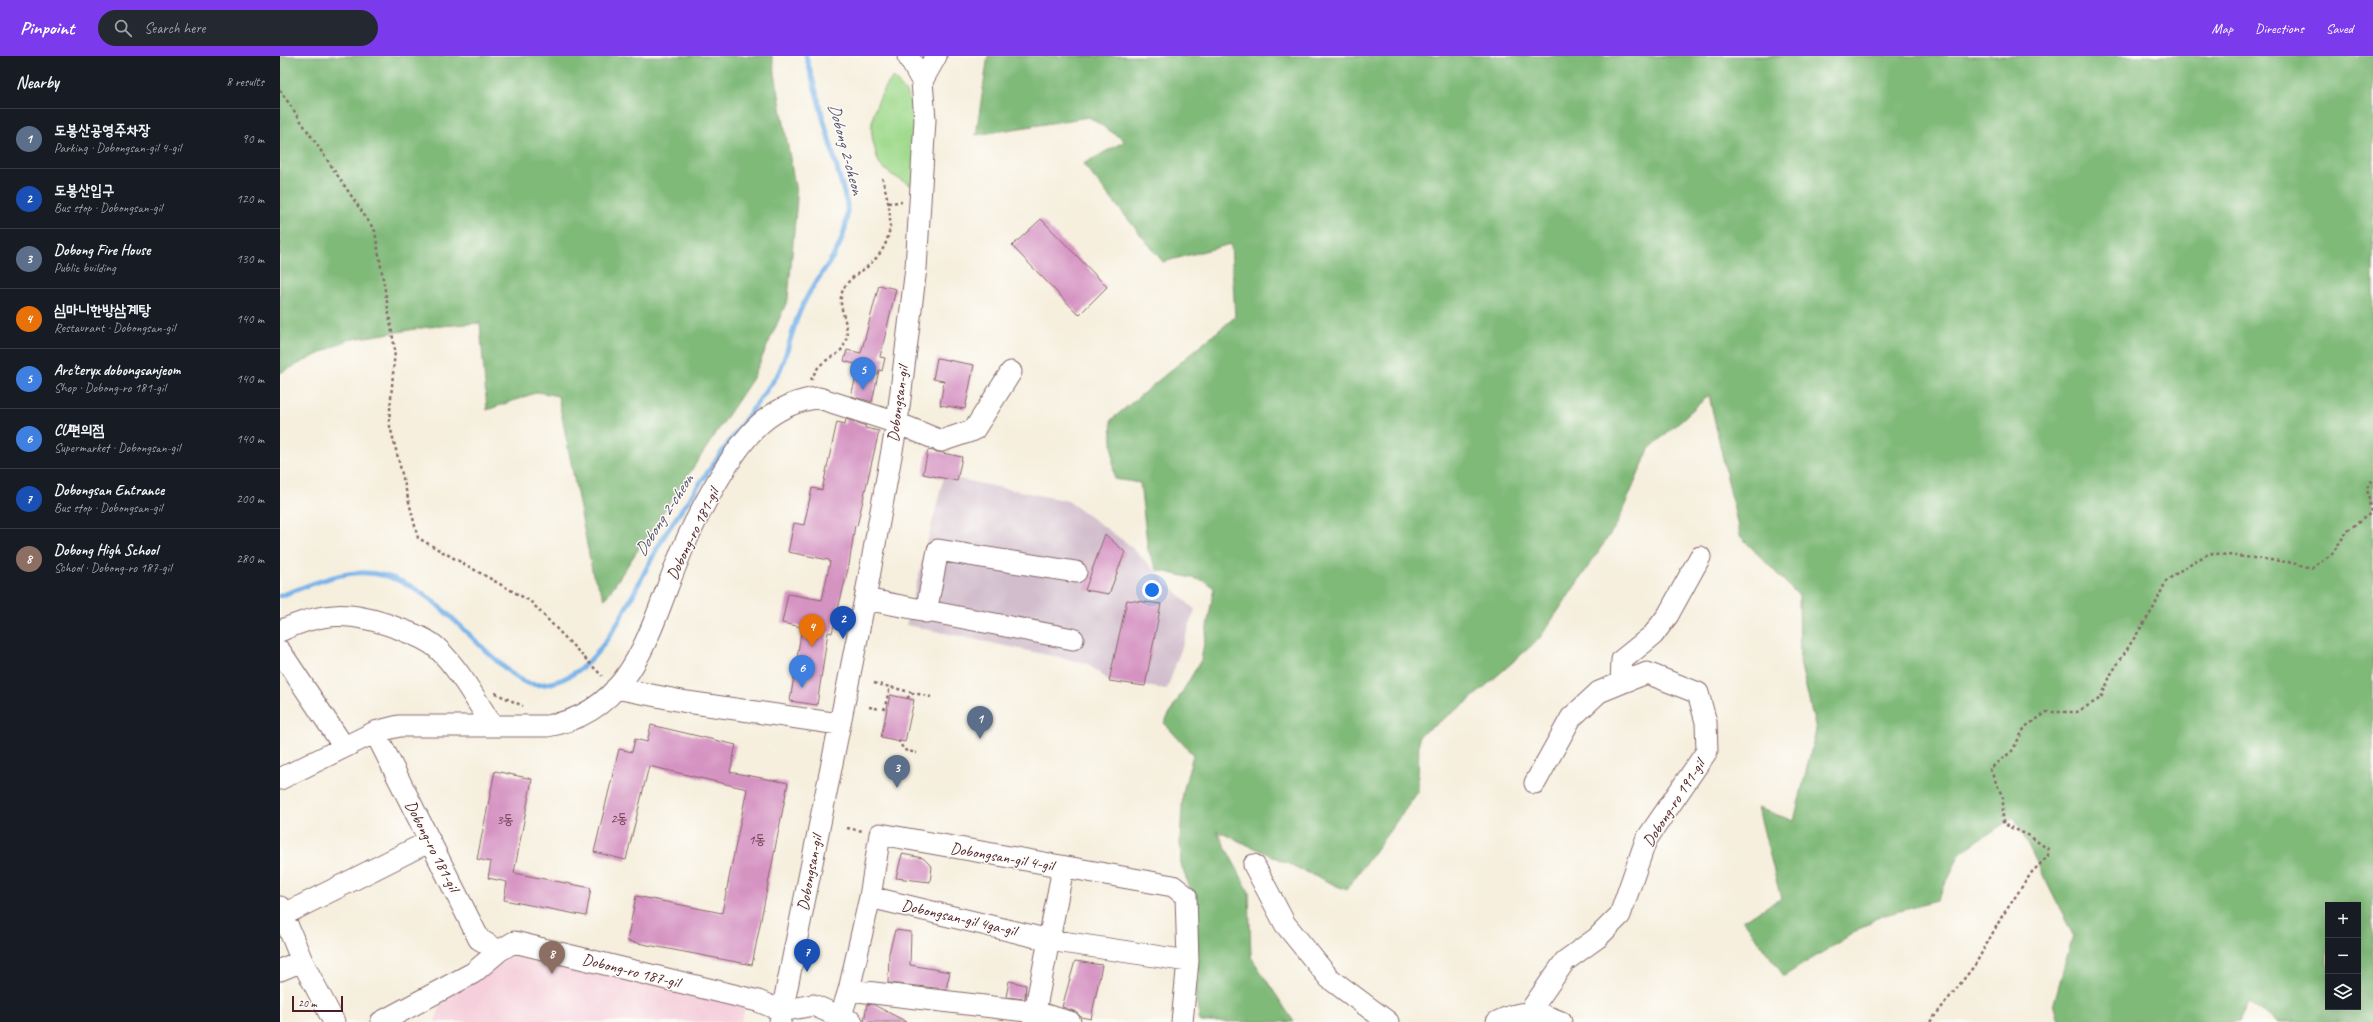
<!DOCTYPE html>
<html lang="en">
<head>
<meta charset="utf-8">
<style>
	body { margin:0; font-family:Caveat,"Poor Story",sans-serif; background:#242831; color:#f1f3f6 }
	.controls { position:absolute; right:12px; bottom:12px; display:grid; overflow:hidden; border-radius:0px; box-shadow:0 4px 16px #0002 }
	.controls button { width:36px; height:36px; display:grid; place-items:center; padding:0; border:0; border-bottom:1px solid #363941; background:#171b24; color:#f1f3f6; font:20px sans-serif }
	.scale { position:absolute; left:12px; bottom:10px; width:51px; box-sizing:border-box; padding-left:4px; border:2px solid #4a1f2b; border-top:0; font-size:11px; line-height:14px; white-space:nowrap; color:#4a1f2b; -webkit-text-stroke:3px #fdfcf7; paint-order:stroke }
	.you { position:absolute; left:872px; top:534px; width:14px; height:14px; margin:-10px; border:3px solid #fff; border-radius:50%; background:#1a73e8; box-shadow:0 0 0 6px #1a73e833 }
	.badge { display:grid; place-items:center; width:26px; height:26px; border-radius:50%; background:#7c3aed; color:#fff; font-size:13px; font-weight:700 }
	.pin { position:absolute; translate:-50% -33px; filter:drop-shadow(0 1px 2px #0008) }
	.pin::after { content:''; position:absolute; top:21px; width:14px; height:12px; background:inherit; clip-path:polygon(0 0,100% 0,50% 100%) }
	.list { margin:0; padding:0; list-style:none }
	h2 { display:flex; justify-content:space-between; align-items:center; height:52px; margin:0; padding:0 16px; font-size:17px }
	h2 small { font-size:13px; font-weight:400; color:#9ea1a6 }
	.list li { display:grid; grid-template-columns:26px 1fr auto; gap:12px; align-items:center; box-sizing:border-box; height:60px; padding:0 16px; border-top:1px solid #363941 }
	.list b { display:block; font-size:15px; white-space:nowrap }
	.list p { margin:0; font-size:13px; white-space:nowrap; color:#9ea1a6 }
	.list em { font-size:13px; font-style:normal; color:#9ea1a6 }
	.icon { flex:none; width:22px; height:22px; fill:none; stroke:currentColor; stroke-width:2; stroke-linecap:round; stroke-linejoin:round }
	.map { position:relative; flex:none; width:2093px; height:966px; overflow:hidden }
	header { display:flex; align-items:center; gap:24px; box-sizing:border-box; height:56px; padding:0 20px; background:#7c3aed; color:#fff }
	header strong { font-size:19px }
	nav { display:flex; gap:22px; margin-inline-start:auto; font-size:14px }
	.search { width:280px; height:36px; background:#242831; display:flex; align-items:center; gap:10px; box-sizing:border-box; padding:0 14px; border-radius:22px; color:#9ea1a6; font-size:15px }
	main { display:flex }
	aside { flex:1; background:#171b24 }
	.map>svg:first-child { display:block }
	.built { fill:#f5cfdb }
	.industrial { fill:#d1bdcc }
	.green { fill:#a0da8e; stroke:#757c5c }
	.forest { fill:#80ba79; stroke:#656c52; fill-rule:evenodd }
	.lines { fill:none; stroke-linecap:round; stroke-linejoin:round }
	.stream { stroke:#78b3e9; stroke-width:5 }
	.building { fill:#d593c2 }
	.minor-casing { stroke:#86686a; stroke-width:23 }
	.path { stroke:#86686a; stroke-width:2.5; stroke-dasharray:3 3; stroke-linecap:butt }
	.minor { stroke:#fff; stroke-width:21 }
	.labels { text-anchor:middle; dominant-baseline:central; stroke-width:3; stroke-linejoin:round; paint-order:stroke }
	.number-label { font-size:14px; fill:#6d3c51 }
	.street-label { font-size:16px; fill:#4a1f2b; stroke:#fdfcf7 }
	.water-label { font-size:17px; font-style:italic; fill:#5a536e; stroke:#fdfcf7 }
</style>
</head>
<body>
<header>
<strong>Pinpoint</strong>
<div class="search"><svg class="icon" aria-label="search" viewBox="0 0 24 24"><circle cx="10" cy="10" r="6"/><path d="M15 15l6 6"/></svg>Search here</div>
<nav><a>Map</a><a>Directions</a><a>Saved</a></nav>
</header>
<main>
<aside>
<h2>Nearby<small>8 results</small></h2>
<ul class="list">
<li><span class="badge" style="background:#5c6f8a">1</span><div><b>도봉산공영주차장</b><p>Parking · Dobongsan-gil 4-gil</p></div><em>90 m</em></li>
<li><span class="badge" style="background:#1a4fb4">2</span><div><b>도봉산입구</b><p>Bus stop · Dobongsan-gil</p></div><em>120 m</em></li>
<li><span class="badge" style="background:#5c6f8a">3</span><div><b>Dobong Fire House</b><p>Public building</p></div><em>130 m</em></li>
<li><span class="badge" style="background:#e8710a">4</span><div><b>심마니한방삼계탕</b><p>Restaurant · Dobongsan-gil</p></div><em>140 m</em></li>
<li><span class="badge" style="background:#3f7fe0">5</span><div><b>Arc'teryx dobongsanjeom</b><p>Shop · Dobong-ro 181-gil</p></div><em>140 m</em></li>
<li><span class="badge" style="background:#3f7fe0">6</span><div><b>CU편의점</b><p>Supermarket · Dobongsan-gil</p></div><em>140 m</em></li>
<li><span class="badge" style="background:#1a4fb4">7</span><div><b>Dobongsan Entrance</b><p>Bus stop · Dobongsan-gil</p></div><em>200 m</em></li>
<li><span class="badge" style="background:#8d6e63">8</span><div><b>Dobong High School</b><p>School · Dobong-ro 187-gil</p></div><em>280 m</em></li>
</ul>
</aside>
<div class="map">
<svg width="2093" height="966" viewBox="0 0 2093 966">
	<rect width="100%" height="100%" fill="#fdfcf7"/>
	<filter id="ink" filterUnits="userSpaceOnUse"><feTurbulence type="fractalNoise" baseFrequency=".025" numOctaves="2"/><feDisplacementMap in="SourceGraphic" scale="8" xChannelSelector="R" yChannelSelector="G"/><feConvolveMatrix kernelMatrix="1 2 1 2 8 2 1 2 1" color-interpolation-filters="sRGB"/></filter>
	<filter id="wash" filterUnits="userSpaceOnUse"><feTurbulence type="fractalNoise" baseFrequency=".012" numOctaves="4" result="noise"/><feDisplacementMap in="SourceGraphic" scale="16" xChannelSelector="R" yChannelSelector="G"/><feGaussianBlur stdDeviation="0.9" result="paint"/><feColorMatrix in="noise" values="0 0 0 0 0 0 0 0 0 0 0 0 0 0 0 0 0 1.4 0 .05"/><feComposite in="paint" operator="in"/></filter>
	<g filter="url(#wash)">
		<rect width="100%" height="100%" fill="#f6efde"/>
		<path class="built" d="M244 893 465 950 461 966H155L163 942Z"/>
		<path class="industrial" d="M664 420 788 445 848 488 915 554 887 633 831 626 806 607 626 569Z"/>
		<path class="green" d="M613 21C617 26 621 30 625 35 639 58 639 107 639 133 626 126 609 120 600 108 597 104 596 98 595 93 586 66 597 42 613 21Z"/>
		<path class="forest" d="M0 0H492L517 142 508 243 473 322 325 543 313 519 278 340 258 336 207 354 200 267 148 271 67 284 0 317Z
			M708 0H2093V966H1998L1969 947 1959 966H1779L1774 947 1793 879 1734 761 1681 796 1657 845 1601 860 1504 920 1463 864 1501 843 1478 752 1514 765 1536 674 1520 606 1519 540 1460 480 1429 339 1369 393 1337 468 1259 583 1185 648 1139 680 1138 736 1066 834 937 775 969 836 971 901 1014 966H920L915 937 919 918 908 895 910 832 901 809 900 784 903 736 913 699 884 667 921 604 934 532 925 525 877 514 868 494 860 427 834 423 831 364 955 261 951 188 883 206 803 108 845 85 809 61 696 79ZM2048 849H2078V951H2048Z"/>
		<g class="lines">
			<path class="stream" d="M0 540C28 530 58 515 88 517 143 521 178 571 216 604 226 613 238 625 251 628 268 631 287 623 300 613 336 587 363 512 388 474 423 421 461 370 498 318 508 298 511 276 520 255 537 213 569 198 567 148L526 0"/>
		</g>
		<g id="blocks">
			<path class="building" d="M761 163 827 231 799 259 732 190Z
				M599 229 616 233 600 301 605 302 602 315 599 314 592 346 571 340 579 309 564 305 567 294 581 297Z
				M657 302 694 309 685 353 660 349 664 325 653 323Z
				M566 363 586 370 585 372 599 375 577 470 575 469 569 509 552 577 548 576 537 649 510 645 522 571 502 567 508 538 542 544 550 506 549 504 508 496 514 467 524 469 532 432 542 434 557 366 565 368Z
				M648 394 682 401 677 425 643 418Z
				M825 478 845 496 829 538 805 534Z
				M847 544 881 548 865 630 829 625Z
				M610 639 634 644 625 686 601 681Z
				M371 669 456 689 450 716 508 727 472 909 347 885 356 840 442 857 467 733 369 710 346 804 314 796 339 693 352 696 355 683 367 686Z
				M215 715 252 723 234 817 311 832 306 860 224 844 227 826 208 822 211 806 197 803Z
				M622 798 643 802 652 811 650 826 616 822Z
				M615 874 631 876 630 909 670 916 666 933 608 927 609 897Z
				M795 905 822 909 811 963 801 961 794 955 782 951Z
				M729 925 746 929 745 943 726 941Z
				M587 948 594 949 627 966H584Z"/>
		</g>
	</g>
	<g filter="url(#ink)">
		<use href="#blocks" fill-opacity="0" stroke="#86686a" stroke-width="1"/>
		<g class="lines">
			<g class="minor-casing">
				<path id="minor" d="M642 25 656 0
					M585 543 793 583
					M646 556 658 494 796 516
					M0 575C44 555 71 555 117 572 130 577 146 582 157 592 180 614 195 643 212 669
					M0 595 64 691
					M336 632 407 646 559 668
					M95 676 199 883 219 895
					M0 723 95 676 119 670H267C351 657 369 576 396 509 411 470 450 394 481 367 496 354 519 343 539 342L617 367 661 385 694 374 731 316
					M1255 727 1291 662 1319 636 1341 627
					M974 809 1005 868 1049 922 1108 966
					M590 841 769 884 908 905
					M0 851 22 905 54 966
					M3 859 150 785
					M0 914 22 905
					M569 934 755 956 790 966
					M502 955 533 949 572 966
					M1248 958 1285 905 1317 882 1340 859 1366 784 1427 695 1426 666 1418 637 1367 617 1341 627 1342 604 1373 579 1388 559 1420 501
					M101 966 193 917 219 895 234 886 478 945 502 955
					M500 966 585 543 617 367 636 212 645 64 642 25 628 0
					M559 966 569 934 590 841 600 778 893 830 906 840 908 905 902 966
					M753 966 783 812
					M1217 966C1241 954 1257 955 1281 966"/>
			</g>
			<path class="path" d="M0 34 95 175 115 294 109 366 138 482 250 545 322 620
				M608 147 622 146
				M531 324C534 318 537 311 543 307 551 300 561 299 565 287 572 267 555 251 563 234 567 224 579 217 587 211 618 185 612 157 602 122
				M594 627 634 637
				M215 637 243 650
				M627 642 634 637 651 641
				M589 651 600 653
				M604 654 610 631
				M618 684 624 694 637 697
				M567 772 583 775
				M1650 966 1695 909 1721 862 1752 816 1768 800V793L1748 779 1723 768V742L1710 713 1732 695 1745 671 1767 656H1797L1821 642 1831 618 1873 553 1886 525 1908 509 1930 497 2008 506 2032 512 2052 498 2068 474 2091 457 2087 432 2093 423"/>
			<use href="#minor" class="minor"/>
		</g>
	</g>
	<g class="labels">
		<g class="number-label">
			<text x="339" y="762">2동</text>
			<text x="225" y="763">3동</text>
			<text x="477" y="783">1동</text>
		</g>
		<g class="street-label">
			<text transform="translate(618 348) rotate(-82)">Dobongsan-gil</text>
			<text transform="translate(413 478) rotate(-64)">Dobong-ro 181-gil</text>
			<text transform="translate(1394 747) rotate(-57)">Dobong-ro 191-gil</text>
			<text transform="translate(152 790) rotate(63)">Dobong-ro 181-gil</text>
			<text transform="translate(722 801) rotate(10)">Dobongsan-gil 4-gil</text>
			<text transform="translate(530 817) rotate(-79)">Dobongsan-gil</text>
			<text transform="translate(679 862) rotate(13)">Dobongsan-gil 4ga-gil</text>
			<text transform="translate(351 915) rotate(14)">Dobong-ro 187-gil</text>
		</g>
		<g class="water-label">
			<text transform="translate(566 93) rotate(75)">Dobong 2-cheon</text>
			<text transform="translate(384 459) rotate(-57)">Dobong 2-cheon</text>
		</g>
	</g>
</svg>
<div class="controls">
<button>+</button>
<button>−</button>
<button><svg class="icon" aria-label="layers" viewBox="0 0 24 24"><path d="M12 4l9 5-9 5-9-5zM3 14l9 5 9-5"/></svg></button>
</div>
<div class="scale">20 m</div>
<div class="you"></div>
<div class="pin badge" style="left:700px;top:683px;background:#5c6f8a">1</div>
<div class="pin badge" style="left:563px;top:583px;background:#1a4fb4">2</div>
<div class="pin badge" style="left:617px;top:732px;background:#5c6f8a">3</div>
<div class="pin badge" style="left:532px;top:591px;background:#e8710a">4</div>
<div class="pin badge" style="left:583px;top:334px;background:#3f7fe0">5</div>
<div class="pin badge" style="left:522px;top:632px;background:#3f7fe0">6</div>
<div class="pin badge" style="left:527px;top:916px;background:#1a4fb4">7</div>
<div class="pin badge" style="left:272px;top:918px;background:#8d6e63">8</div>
</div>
</main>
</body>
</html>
